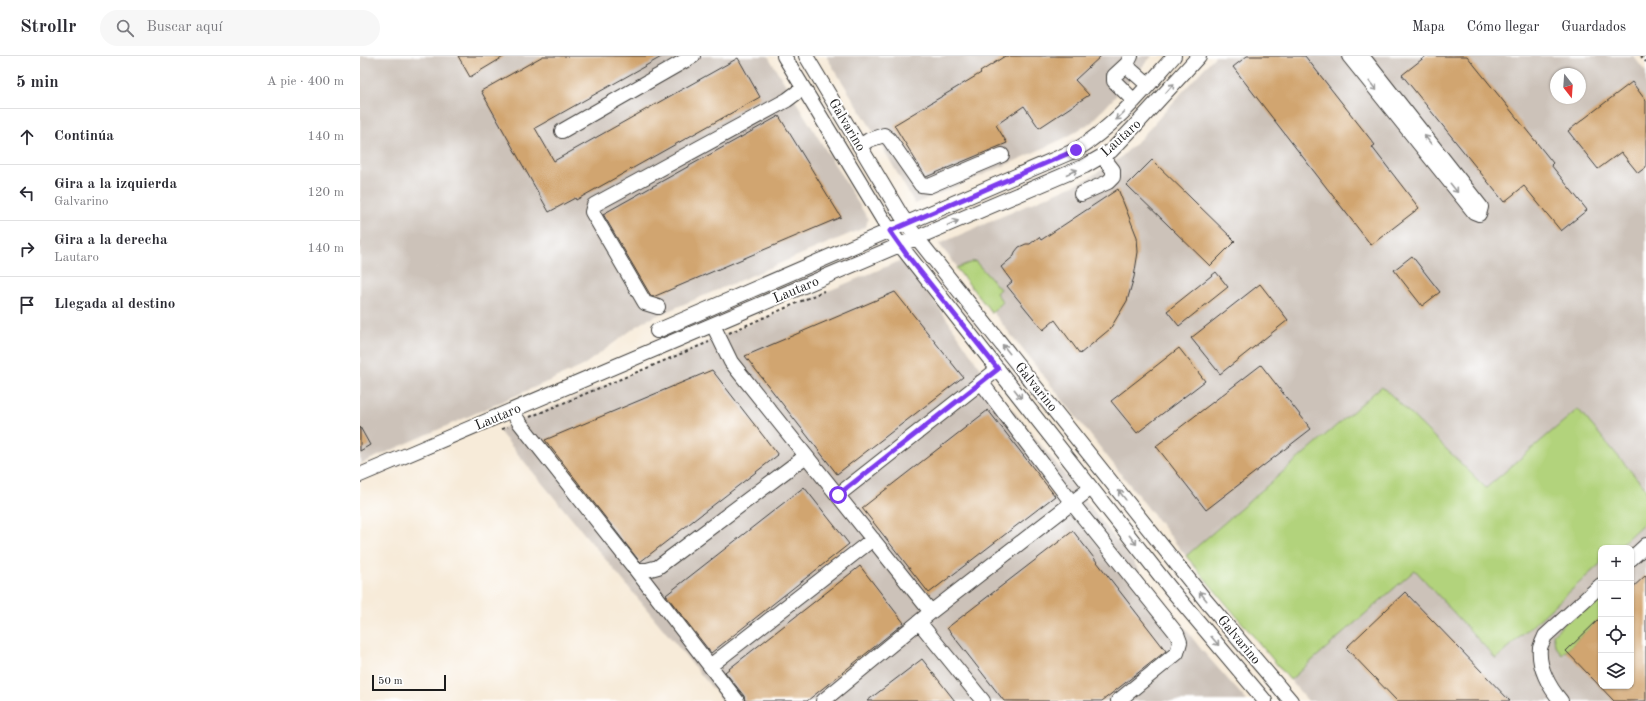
<!DOCTYPE html>
<html lang="es">
<head>
<meta charset="utf-8">
<style>
	body { margin:0; font-family:"Old Standard TT",serif; background:#f7f7f7; color:#2b2b33 }
	.controls { position:absolute; right:12px; bottom:12px; display:grid; overflow:hidden; border-radius:8px; box-shadow:0 1px 3px #0004 }
	.controls button { width:36px; height:36px; display:grid; place-items:center; padding:0; border:0; border-bottom:1px solid #e1e1e2; background:#fff; color:#2b2b33; font:20px sans-serif }
	.compass { position:absolute; left:1190px; top:12px; width:36px; height:36px; border-radius:50%; background:#fff; box-shadow:0 1px 3px #0004; rotate:163deg }
	.scale { position:absolute; left:12px; bottom:10px; width:74px; box-sizing:border-box; padding-left:4px; border:2px solid #1c1c1c; border-top:0; font-size:11px; line-height:14px; white-space:nowrap; color:#1c1c1c; -webkit-text-stroke:3px #fff; paint-order:stroke }
	.stop { position:absolute; width:12px; height:12px; margin:-9px; border:3px solid #7c3aed; border-radius:50%; background:#fff }
	.stop.end { background:#7c3aed; border-color:#fff; box-shadow:0 1px 4px #0008 }
	.list { margin:0; padding:0; list-style:none }
	h2 { display:flex; justify-content:space-between; align-items:center; height:52px; margin:0; padding:0 16px; font-size:17px }
	h2 small { font-size:13px; font-weight:400; color:#7c7c81 }
	.list li { display:grid; grid-template-columns:26px 1fr auto; gap:12px; align-items:center; box-sizing:border-box; height:56px; padding:0 16px; border-top:1px solid #e1e1e2 }
	.list b { display:block; font-size:15px; white-space:nowrap }
	.list p { margin:0; font-size:13px; white-space:nowrap; color:#7c7c81 }
	.list em { font-size:13px; font-style:normal; color:#7c7c81 }
	.icon { flex:none; width:22px; height:22px; fill:none; stroke:currentColor; stroke-width:2; stroke-linecap:round; stroke-linejoin:round }
	.map { position:relative; flex:none; width:1286px; height:645px; overflow:hidden }
	header { display:flex; align-items:center; gap:24px; box-sizing:border-box; height:56px; padding:0 20px; background:#fff; border-bottom:1px solid #e1e1e2 }
	header strong { font-size:19px }
	nav { display:flex; gap:22px; margin-inline-start:auto; font-size:14px }
	.search { width:280px; height:36px; background:#f7f7f7; display:flex; align-items:center; gap:10px; box-sizing:border-box; padding:0 14px; border-radius:22px; color:#7c7c81; font-size:15px }
	main { display:flex }
	aside { flex:1; background:#fff }
	.map>svg:first-child { display:block }
	.industrial { fill:#ccc2b9; fill-rule:evenodd }
	.green { fill:#b2d37b; stroke:#67784c }
	.building { fill:#d1a56f }
	.lines { fill:none; stroke-linecap:round; stroke-linejoin:round }
	.minor-casing { stroke:#3d3b38; stroke-width:16 }
	.path { stroke:#3d3b38; stroke-width:2; stroke-dasharray:3 3; stroke-linecap:butt }
	.minor { stroke:#fff; stroke-width:14 }
	.oneway { stroke:#999 }
	.route { stroke:#7c3aed; stroke-width:5 }
	.labels { text-anchor:middle; dominant-baseline:central; stroke-width:4; stroke-linejoin:round; paint-order:stroke }
	.street-label { font-size:14px; fill:#1c1c1c; stroke:#fff }
</style>
</head>
<body>
<header>
<strong>Strollr</strong>
<div class="search"><svg class="icon" aria-label="search" viewBox="0 0 24 24"><circle cx="10" cy="10" r="6"/><path d="M15 15l6 6"/></svg>Buscar aquí</div>
<nav><a>Mapa</a><a>Cómo llegar</a><a>Guardados</a></nav>
</header>
<main>
<aside>
<h2>5 min<small>A pie · 400 m</small></h2>
<ul class="list">
<li><svg class="icon" aria-label="ahead" viewBox="0 0 24 24"><path d="M12 20V5M6 11l6-6 6 6"/></svg><div><b>Continúa</b></div><em>140 m</em></li>
<li><svg class="icon" aria-label="left" viewBox="0 0 24 24"><path d="M17 20v-9H6M10 6l-5 5 5 5"/></svg><div><b>Gira a la izquierda</b><p>Galvarino</p></div><em>120 m</em></li>
<li><svg class="icon" aria-label="right" viewBox="0 0 24 24"><path d="M7 20v-9h11M14 6l5 5-5 5"/></svg><div><b>Gira a la derecha</b><p>Lautaro</p></div><em>140 m</em></li>
<li><svg class="icon" aria-label="arrive" viewBox="0 0 24 24"><path d="M6 21V4h12l-3 4 3 4H6"/></svg><div><b>Llegada al destino</b></div></li>
</ul>
</aside>
<div class="map">
<svg width="1286" height="645" viewBox="0 0 1286 645">
	<rect width="100%" height="100%" fill="#fff"/>
	<filter id="ink" filterUnits="userSpaceOnUse"><feTurbulence type="fractalNoise" baseFrequency=".025" numOctaves="2"/><feDisplacementMap in="SourceGraphic" scale="8" xChannelSelector="R" yChannelSelector="G"/><feConvolveMatrix kernelMatrix="1 2 1 2 8 2 1 2 1" color-interpolation-filters="sRGB"/></filter>
	<filter id="wash" filterUnits="userSpaceOnUse"><feTurbulence type="fractalNoise" baseFrequency=".012" numOctaves="4" result="noise"/><feDisplacementMap in="SourceGraphic" scale="16" xChannelSelector="R" yChannelSelector="G"/><feGaussianBlur stdDeviation="0.9" result="paint"/><feColorMatrix in="noise" values="0 0 0 0 0 0 0 0 0 0 0 0 0 0 0 0 0 1.4 0 .05"/><feComposite in="paint" operator="in"/></filter>
	<g filter="url(#wash)">
		<rect width="100%" height="100%" fill="#f7ebd9"/>
		<path class="industrial" d="M0 0H408L508 163 506 171 284 265 221 311 0 408Z
			M466 0H792L732 66 707 81 664 101 555 148 510 70Z
			M855 0H1273L1286 16V433L1218 353 1126 432 1022 330 826 500 579 188 727 123 760 102 781 82ZM1196 18H1220V42H1196Z
			M542 204 578 250 627 322 721 439 841 593 887 645H363L138 374Z
			M1286 465V645H948L930 624 1055 513 1136 603 1241 507V630H1271V492H1257Z"/>
		<path class="green" d="M615 205 640 233 636 237 643 246 632 257 596 212Z
			M1022 330 1126 432 1218 353 1286 433V465L1257 492H1241V507L1136 603 1055 514 930 624 826 500Z
			M1241 533V561L1202 599 1195 589 1193 578Z"/>
		<g id="blocks">
			<path class="building" d="M98 0H145L110 21Z
				M183 0H303L175 72 194 105 378 2 400 41 216 144 215 142 189 156 121 35Z
				M645 0H741L715 24 729 39 679 72 664 50 636 69 647 87 566 121 534 69 621 17 620 16Z
				M887 0H945L1015 89 1012 91 1059 152 1011 189 873 11Z
				M1066 0H1107L1193 107 1191 109 1227 154 1201 175 1164 130 1144 146 1042 19Z
				M1272 26 1286 45V111L1278 117 1261 96 1238 113 1208 75Z
				M419 60 481 161 293 241 291 240 243 158Z
				M792 104 875 185 850 210 767 129Z
				M758 133 777 181 778 196 774 221 767 245 750 273 720 298 695 264 683 274 647 230 652 226 641 211 654 200 655 196 659 191 666 188H670L679 181 681 184Z
				M1052 200 1080 236 1062 250 1034 214Z
				M856 216 868 231 819 270 807 255Z
				M900 228 928 264 860 318 831 282Z
				M535 236 603 321 477 418 385 300Z
				M819 292 845 325 777 377 751 345Z
				M901 309 951 373 846 454 796 390Z
				M352 314 418 399 280 506 185 384Z
				M628 354 695 440 569 537 502 452Z
				M0 371 10 389 0 395Z
				M444 431 489 488 351 597 306 539Z
				M713 475 806 595 742 645H644L587 572Z
				M500 510 544 567 447 645H385L384 640 365 616Z
				M1286 519V645H1254L1206 595 1241 561V630H1271V533Z
				M1045 536 1150 645H1037L986 592Z
				M562 603 595 645H507Z"/>
		</g>
	</g>
	<g filter="url(#ink)">
		<use href="#blocks" fill-opacity="0" stroke="#3d3b38" stroke-width="1"/>
		<g class="lines">
			<g class="minor-casing">
				<path id="minor" d="M424 0 525 167 540 189 810 532 905 645
					M446 0 541 159 557 182 846 545 931 645
					M771 0 767 8 771 14 788 29
					M989 0 1114 156 1119 158 1121 151 1002 0
					M767 8 754 20V25L774 45
					M202 75 333 0
					M500 90 509 84 524 79 529 83 561 129 569 130 642 99
					M721 138 748 126 753 121V114L742 100
					M298 251 285 247 232 156 234 149 427 44 443 32
					M353 269 371 306 571 556 731 432
					M297 275 716 94C755 70 784 34 814 0
					M621 326 712 447 817 578 820 586 817 597 758 645
					M152 355 159 366 276 514H287L298 511 446 400
					M0 419 725 110 751 95 774 71 839 0
					M478 439 638 313
					M1271 503 1286 489
					M276 514 377 645
					M559 566 623 645
					M350 610 513 483
					M463 645 571 556
					M1201 645C1189 631 1178 611 1180 592 1181 588 1184 583 1185 580L1241 529"/>
			</g>
			<path class="path" d="M1281 0 1286 6
				M369 277 464 235
				M170 361 349 286
				M142 373 148 371"/>
			<use href="#minor" class="minor"/>
		</g>
		<defs><path id="oneway-shaft" d="M-6 0H5M1.5-3L5.5 0L1.5 3" fill="none" stroke-width="1.6" stroke-linecap="round" stroke-linejoin="round"/></defs>
		<g class="oneway">
			<use href="#oneway-shaft" transform="translate(1013 30) rotate(51)"/>
			<use href="#oneway-shaft" transform="translate(810 32) rotate(-48)"/>
			<use href="#oneway-shaft" transform="translate(760 60) rotate(136)"/>
			<use href="#oneway-shaft" transform="translate(1068 84) rotate(-128)"/>
			<use href="#oneway-shaft" transform="translate(712 116) rotate(-23)"/>
			<use href="#oneway-shaft" transform="translate(1094 132) rotate(51)"/>
			<use href="#oneway-shaft" transform="translate(593 167) rotate(-23)"/>
			<use href="#oneway-shaft" transform="translate(646 293) rotate(-129)"/>
			<use href="#oneway-shaft" transform="translate(658 338) rotate(52)"/>
			<use href="#oneway-shaft" transform="translate(762 439) rotate(-128)"/>
			<use href="#oneway-shaft" transform="translate(773 484) rotate(52)"/>
			<use href="#oneway-shaft" transform="translate(843 540) rotate(-129)"/>
			<use href="#oneway-shaft" transform="translate(855 585) rotate(50)"/>
		</g>
	</g>
	<g class="lines" filter="url(#ink)">
		<path class="route" d="M478 439 638 313 547 199 530 175 716 94"/>
	</g>
	<g class="labels">
		<g class="street-label">
			<text transform="translate(487 69) rotate(59)">Galvarino</text>
			<text transform="translate(761 82) rotate(-42)">Lautaro</text>
			<text transform="translate(436 234) rotate(-23)">Lautaro</text>
			<text transform="translate(676 331) rotate(51)">Galvarino</text>
			<text transform="translate(138 361) rotate(-23)">Lautaro</text>
			<text transform="translate(879 584) rotate(50)">Galvarino</text>
		</g>
	</g>
</svg>
<div class="controls">
<button>+</button>
<button>−</button>
<button><svg class="icon" aria-label="locate" viewBox="0 0 24 24"><circle cx="12" cy="12" r="6"/><path d="M12 2v4M12 18v4M2 12h4M18 12h4"/></svg></button>
<button><svg class="icon" aria-label="layers" viewBox="0 0 24 24"><path d="M12 4l9 5-9 5-9-5zM3 14l9 5 9-5"/></svg></button>
</div>
<svg class="compass" viewBox="-18 -18 36 36"><path d="M0-13l5 13h-10z" fill="#e53935"/><path d="M0 13l5-13h-10z" fill="#7c7c81"/></svg>
<div class="scale">50 m</div>
<div class="stop" style="left:478px;top:439px"></div>
<div class="stop end" style="left:716px;top:94px"></div>
</div>
</main>
</body>
</html>
